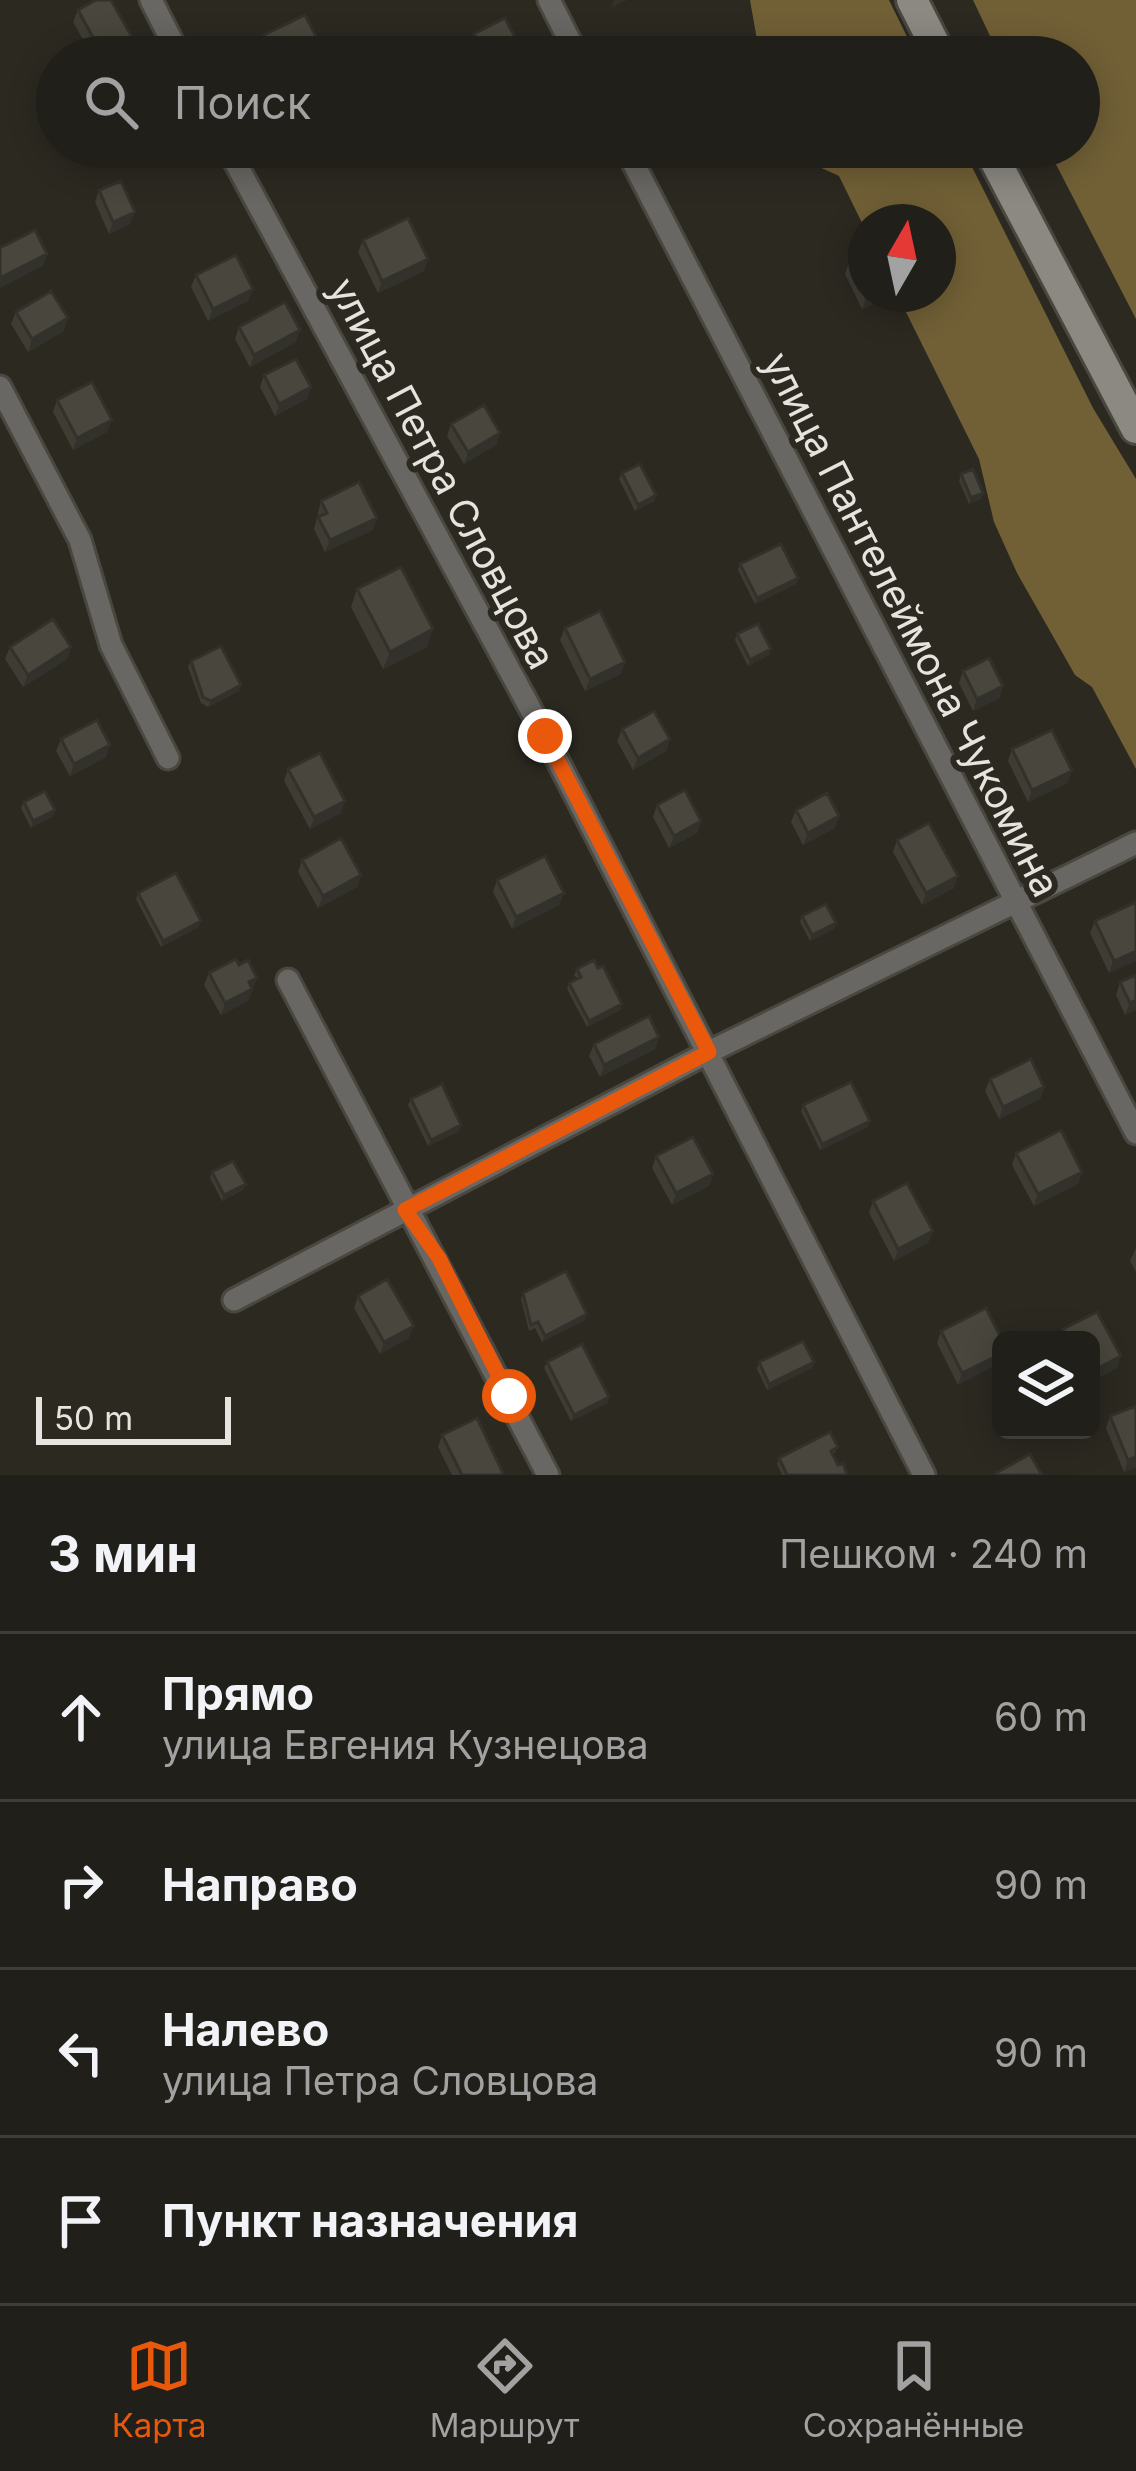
<!DOCTYPE html>
<html lang="ru">
<head>
<meta charset="utf-8">
<style>
	body { margin:0; font-family:Inter,sans-serif; background:#2d2c26; color:#f1f3f6 }
	.controls { position:absolute; right:36px; bottom:36px; display:grid; overflow:hidden; border-radius:18px; box-shadow:0 6px 30px #0003 }
	.controls button { width:108px; height:108px; display:grid; place-items:center; padding:0; border:0; border-bottom:3px solid #3e3d38; background:#211f19; color:#f1f3f6; font:60px sans-serif }
	.compass { position:absolute; left:848px; top:204px; width:108px; height:108px; border-radius:50%; background:#211f19; box-shadow:0 6px 30px #0003; rotate:9deg }
	.scale { position:absolute; left:36px; bottom:30px; width:195px; box-sizing:border-box; padding-left:12px; border:6px solid #e6e4df; border-top:0; font-size:33px; line-height:42px; white-space:nowrap; color:#e6e4df; -webkit-text-stroke:9px #2c2921; paint-order:stroke }
	.stop { position:absolute; width:36px; height:36px; margin:-27px; border:9px solid #ea580c; border-radius:50%; background:#fff }
	.stop.end { background:#ea580c; border-color:#fff; box-shadow:0 3px 12px #0008 }
	.list { margin:0; padding:0; list-style:none }
	h2 { display:flex; justify-content:space-between; align-items:center; height:156px; margin:0; padding:0 48px; font-size:51px }
	h2 small { font-size:39px; font-weight:400; color:#a2a2a2 }
	.list li { display:grid; grid-template-columns:78px 1fr auto; gap:36px; align-items:center; box-sizing:border-box; height:168px; padding:0 48px; border-top:3px solid #3e3d38 }
	.list b { display:block; font-size:45px; white-space:nowrap }
	.list p { margin:0; font-size:39px; white-space:nowrap; color:#a2a2a2 }
	.list em { font-size:39px; font-style:normal; color:#a2a2a2 }
	.icon { flex:none; width:66px; height:66px; fill:none; stroke:currentColor; stroke-width:2; stroke-linecap:round; stroke-linejoin:round }
	.map { position:relative; flex:none; width:1136px; height:1475px; overflow:hidden }
	.search { position:absolute; background:#211f19; box-shadow:0 6px 30px #0003; left:36px; right:36px; top:36px; height:132px; display:flex; align-items:center; gap:30px; box-sizing:border-box; padding:0 42px; border-radius:66px; color:#a2a2a2; font-size:45px }
	.sheet { height:828px; background:#211f19 }
	nav { display:flex; justify-content:space-around; align-items:center; box-sizing:border-box; height:168px; border-top:3px solid #3e3d38; background:#211f19; font-size:33px; color:#a2a2a2 }
	nav a { display:grid; justify-items:center; gap:6px }
	nav .on { color:#ea580c }
	.map>svg:first-child { display:block }
	.forest { fill:#716036 }
	.lines { fill:none; stroke-linecap:round; stroke-linejoin:round }
	.street-casing { stroke:#4a473f; stroke-width:27 }
	.secondary-casing { stroke:#4a473f; stroke-width:36 }
	.street { stroke:#686763; stroke-width:21 }
	.secondary { stroke:#8c8983; stroke-width:30 }
	.wall { fill:#3f3c34 }
	.shaded-wall { fill:#33312b }
	.building { fill:#49463d; stroke:#33312b; stroke-width:3 }
	.route { stroke:#ea580c; stroke-width:15 }
	.labels { text-anchor:middle; dominant-baseline:central; stroke-width:12; stroke-linejoin:round; paint-order:stroke }
	.street-label { font-size:39px; fill:#e6e4df; stroke:#2c2921 }
</style>
</head>
<body>
<div class="map">
<svg width="1136" height="1475" viewBox="0 0 1136 1475">
	<rect width="100%" height="100%" fill="#2c2921"/>
	<path class="forest" d="M750 0H889L917 57H760Z
		M973 0H1136V319L1047 147H1079V57H1000Z
		M776 147H962L1093 408 1136 479V769L1092 687 1075 675 1017 573 994 522 979 459 897 294H938V222H866V231L839 176Z"/>
	<g class="lines">
		<g class="street-casing">
			<path id="street" d="M151 0 180 57
				M549 0 578 57
				M227 147 545 736 924 1475
				M625 147 1136 1133
				M0 387 80 540 111 645 168 758
				M288 980 548 1475
				M234 1300 709 1052 1136 843"/>
		</g>
		<g class="secondary-casing">
			<path id="secondary" d="M912 0 941 57
				M988 147 1136 428"/>
		</g>
		<use href="#street" class="street"/>
		<use href="#secondary" class="secondary"/>
	</g>
	<path class="wall" d="M78 10 132 37 128 49 113 57H93L73 22Z
		M474 34 520 47 516 57H476L470 46Z
		M264 35 313 52 303 57H265L260 47Z
		M300 147H347L309 165Z
		M99 190 130 224 109 234 95 202Z
		M363 240 424 271 378 293 358 252Z
		M849 262 882 300 862 309 845 274Z
		M196 275 248 301 208 321 191 287Z
		M16 312 64 331 28 352 11 324Z
		M239 327 296 342 250 367 235 339Z
		M264 375 311 387 307 399 275 416 260 387Z
		M57 400 107 432 73 450 53 412Z
		M451 424 500 433 496 445 464 464 447 436Z
		M622 473 656 495 654 501 635 511 619 479Z
		M961 474 983 493 981 499 969 504 959 481Z
		M321 501 373 530 325 552 314 529Z
		M740 564 796 584 755 604 738 570Z
		M357 589 427 647 383 669 351 607Z
		M565 628 621 674 585 691 560 640Z
		M737 634 771 649 769 655 748 666 735 640Z
		M10 647H71L67 659 23 687 5 659Z
		M191 661 239 691 208 707 201 703 188 667Z
		M963 671 1003 686 999 698 973 711 959 683Z
		M622 729 670 739 666 751 633 770 617 741Z
		M61 739 106 757 70 776 56 751Z
		M1012 749 1072 771 1067 783 1028 802 1008 761Z
		M288 769 341 813 310 829 284 781Z
		M24 802 55 810 53 816 31 828 21 808Z
		M657 805 701 821 697 833 669 848 653 817Z
		M796 810 835 828 803 845 791 822Z
		M897 840 954 888 922 905 893 852Z
		M302 860 361 875 357 887 318 908 298 872Z
		M497 880 564 893 559 905 512 929 493 892Z
		M138 893 201 921 198 927 161 947 136 899Z
		M1136 902 1109 973 1090 933 1095 921Z
		M802 916 834 929 810 941 800 922Z
		M239 965 257 978 248 1001 221 1015 204 985 209 973Z
		M598 968 622 1004 620 1010 587 1027 567 989 569 983 577 979 574 975 577 969Z
		M1120 982 1136 1010 1125 1015 1116 995Z
		M659 1037 655 1049 600 1077 589 1056 594 1044Z
		M990 1079 1044 1087 1040 1099 999 1119 985 1091Z
		M411 1099 461 1125 459 1131 428 1146 408 1105Z
		M803 1105 868 1127 820 1150 801 1111Z
		M1016 1153 1082 1172 1078 1184 1034 1206 1012 1165Z
		M656 1156 713 1174 709 1186 672 1205 652 1168Z
		M212 1172 243 1190 222 1201 210 1178Z
		M873 1201 933 1231 928 1243 894 1261 869 1213Z
		M1136 1248V1272L1130 1261Z
		M523 1293 585 1320 542 1342 535 1328 529 1331 521 1299Z
		M358 1296 409 1338 380 1354 354 1308Z
		M986 1308 958 1385 937 1343 941 1331Z
		M547 1362 609 1397 607 1403 571 1421 544 1368Z
		M759 1362 812 1368 767 1390 757 1369Z
		M1110 1416 1136 1467 1124 1472 1106 1428Z
		M442 1435 503 1473V1475H452L438 1447Z
		M838 1447 833 1455 838 1465 847 1475H782L777 1464 779 1458Z"/>
	<path class="shaded-wall" d="M614 0H627L611 8Z
		M132 37 128 49 113 57H101L102 54Z
		M318 40 313 52 303 57H284Z
		M520 47 516 57H500Z
		M326 147H347L309 165 314 153Z
		M135 212 130 224 109 234 113 222Z
		M47 254 43 266 0 288V278Z
		M428 259 424 271 378 293 382 281Z
		M253 289 248 301 208 321 213 309Z
		M874 294H884L882 300 862 309 866 297Z
		M68 318 64 331 28 352 32 339Z
		M300 330 296 342 250 367 254 355Z
		M311 387 307 399 275 416 279 404Z
		M112 420 107 432 73 450 77 438Z
		M500 433 496 445 464 464 468 452Z
		M983 493 981 499 969 504 971 498Z
		M656 495 654 501 635 511 638 505Z
		M377 518 373 530 325 552 330 540Z
		M798 578 796 584 755 604 757 598Z
		M433 629 427 647 383 669 390 652Z
		M71 647 67 659 23 687 28 675Z
		M771 649 769 655 748 666 750 660Z
		M625 662 621 674 585 691 590 679Z
		M241 685 239 691 208 707 211 701Z
		M1003 686 999 698 973 711 977 699Z
		M670 739 666 751 633 770 638 758Z
		M110 745 106 757 70 776 74 764Z
		M1072 771 1067 783 1028 802 1032 790Z
		M345 801 341 813 310 829 314 817Z
		M55 810 53 816 31 828 33 821Z
		M839 816 835 828 803 845 808 833Z
		M701 821 697 833 669 848 674 836Z
		M361 875 357 887 318 908 323 896Z
		M958 876 954 888 922 905 926 893Z
		M564 893 559 905 512 929 516 917Z
		M201 921 198 927 161 947 163 941Z
		M836 923 834 929 810 941 812 935Z
		M1136 951V961L1109 973 1114 961Z
		M257 978 248 1001 221 1015 225 1003 249 982Z
		M1136 1000V1010L1125 1015 1130 1003Z
		M622 1004 620 1010 587 1027 589 1021Z
		M659 1037 655 1049 600 1077 604 1065Z
		M1044 1087 1040 1099 999 1119 1003 1107Z
		M870 1121 868 1127 820 1150 822 1144Z
		M461 1125 459 1131 428 1146 431 1140Z
		M1082 1172 1078 1184 1034 1206 1038 1194Z
		M713 1174 709 1186 672 1205 676 1193Z
		M246 1184 243 1190 222 1201 224 1195Z
		M933 1231 928 1243 894 1261 898 1249Z
		M587 1314 585 1320 542 1342 545 1336Z
		M414 1326 409 1338 380 1354 384 1342Z
		M1001 1354V1363L958 1385 962 1373Z
		M1121 1356 1117 1368 1091 1382V1372Z
		M814 1362 812 1368 767 1390 769 1384Z
		M609 1397 607 1403 571 1421 574 1415Z
		M1136 1457V1467L1124 1472 1128 1460Z"/>
	<path class="building" d="M96 0H111L132 37 102 54 78 10Z
		M305 15 318 40 284 57H276L264 35Z
		M505 18 520 47 500 57H486L474 34Z
		M665 42 672 57H640L639 55Z
		M311 147H326L314 153Z
		M121 181 135 212 113 222 99 190Z
		M408 218 428 259 382 281 363 240Z
		M35 230 47 254 0 278V248Z
		M866 254V294H874L866 297 849 262Z
		M236 255 253 289 213 309 196 275Z
		M51 291 68 318 32 339 16 312Z
		M285 302 300 330 254 355 239 327Z
		M296 359 311 387 279 404 264 375Z
		M92 382 112 420 77 438 57 400Z
		M484 405 500 433 468 452 451 424Z
		M640 464 656 495 638 505 622 473Z
		M973 469 983 493 971 498 961 474Z
		M359 482 377 518 330 540 318 517 327 513 321 501Z
		M781 544 798 578 757 598 740 564Z
		M401 567 433 629 390 652 357 589Z
		M600 611 625 662 590 679 565 628Z
		M53 619 71 647 28 675 10 647Z
		M758 624 771 649 750 660 737 634Z
		M221 646 241 685 211 701 203 697 191 661Z
		M989 658 1003 686 977 699 963 671Z
		M654 711 670 739 638 758 622 729Z
		M97 720 110 745 74 764 61 739Z
		M1052 730 1072 771 1032 790 1012 749Z
		M320 753 345 801 314 817 288 769Z
		M685 790 701 821 674 836 657 805Z
		M45 791 55 810 33 821 24 802Z
		M827 793 839 816 808 833 796 810Z
		M929 823 958 876 926 893 897 840Z
		M341 838 361 875 323 896 302 860Z
		M545 856 564 893 516 917 497 880Z
		M176 873 201 921 163 941 138 893Z
		M1136 902V951L1114 961 1095 921Z
		M826 904 836 923 812 935 802 916Z
		M236 959 239 965 248 960 257 978 249 982 252 989 225 1003 209 973Z
		M594 960 598 968 603 966 622 1004 589 1021 569 983 581 977 577 969Z
		M1136 975V1000L1130 1003 1120 982Z
		M649 1016 659 1037 604 1065 594 1044Z
		M1031 1059 1044 1087 1003 1107 990 1079Z
		M851 1082 870 1121 822 1144 803 1105Z
		M442 1084 461 1125 431 1140 411 1099Z
		M1061 1130 1082 1172 1038 1194 1016 1153Z
		M693 1137 713 1174 676 1193 656 1156Z
		M233 1161 246 1184 224 1195 212 1172Z
		M907 1183 933 1231 898 1249 873 1201Z
		M566 1271 587 1314 545 1336 538 1322 531 1325 523 1293Z
		M387 1279 414 1326 384 1342 358 1296Z
		M986 1308 1002 1340 1001 1354 962 1373 941 1331Z
		M1097 1312 1121 1356 1091 1372V1340H1069L1063 1329Z
		M803 1341 814 1362 769 1384 759 1362Z
		M582 1344 609 1397 574 1415 547 1362Z
		M1136 1406V1457L1128 1460 1110 1416Z
		M477 1418 503 1473 499 1475H462L442 1435Z
		M830 1432 838 1447 831 1451 838 1465 843 1463 847 1475H787L779 1458Z
		M1030 1454 1042 1475H997L996 1473Z"/>
	<g class="lines">
		<path class="route" d="M509 1396 439 1258 405 1210 709 1052 545 736"/>
	</g>
	<g class="labels">
		<g class="street-label">
			<text transform="translate(443 473) rotate(62)">улица Петра Словцова</text>
			<text transform="translate(912 624) rotate(63)">улица Пантелеймона Чукомина</text>
		</g>
	</g>
</svg>
<div class="controls">
<button><svg class="icon" aria-label="layers" viewBox="0 0 24 24"><path d="M12 4l9 5-9 5-9-5zM3 14l9 5 9-5"/></svg></button>
</div>
<svg class="compass" viewBox="-18 -18 36 36"><path d="M0-13l5 13h-10z" fill="#e53935"/><path d="M0 13l5-13h-10z" fill="#a2a2a2"/></svg>
<div class="scale">50 m</div>
<div class="stop" style="left:509px;top:1396px"></div>
<div class="stop end" style="left:545px;top:736px"></div>
<div class="search"><svg class="icon" aria-label="search" viewBox="0 0 24 24"><circle cx="10" cy="10" r="6"/><path d="M15 15l6 6"/></svg>Поиск</div>
</div>
<section class="sheet">
<h2>3 мин<small>Пешком · 240 m</small></h2>
<ul class="list">
<li><svg class="icon" aria-label="ahead" viewBox="0 0 24 24"><path d="M12 20V5M6 11l6-6 6 6"/></svg><div><b>Прямо</b><p>улица Евгения Кузнецова</p></div><em>60 m</em></li>
<li><svg class="icon" aria-label="right" viewBox="0 0 24 24"><path d="M7 20v-9h11M14 6l5 5-5 5"/></svg><div><b>Направо</b></div><em>90 m</em></li>
<li><svg class="icon" aria-label="left" viewBox="0 0 24 24"><path d="M17 20v-9H6M10 6l-5 5 5 5"/></svg><div><b>Налево</b><p>улица Петра Словцова</p></div><em>90 m</em></li>
<li><svg class="icon" aria-label="arrive" viewBox="0 0 24 24"><path d="M6 21V4h12l-3 4 3 4H6"/></svg><div><b>Пункт назначения</b></div></li>
</ul>
</section>
<nav>
<a class="on"><svg class="icon" aria-label="map" viewBox="0 0 24 24"><path d="M3 6l6-2 6 2 6-2v14l-6 2-6-2-6 2zM9 4v14M15 6v14"/></svg>Карта</a>
<a><svg class="icon" aria-label="directions" viewBox="0 0 24 24"><path d="M12 3l9 9-9 9-9-9zM9 14v-3h6M13 9l2 2-2 2"/></svg>Маршрут</a>
<a><svg class="icon" aria-label="saved" viewBox="0 0 24 24"><path d="M7 4h10v16l-5-4-5 4z"/></svg>Сохранённые</a>
</nav>
</body>
</html>
